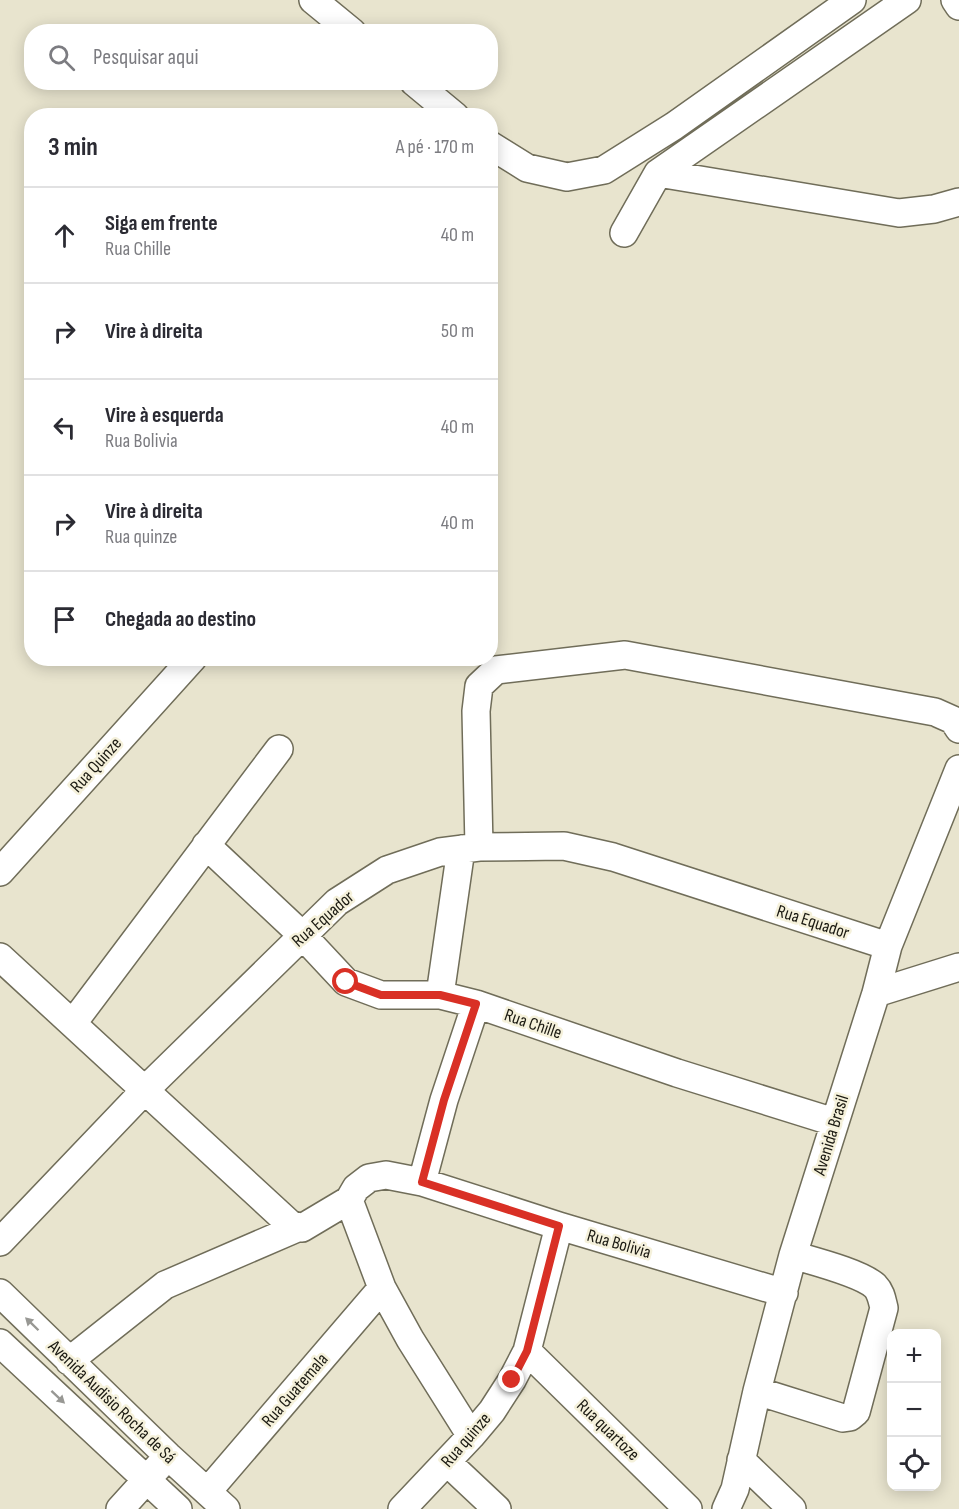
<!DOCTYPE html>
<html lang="pt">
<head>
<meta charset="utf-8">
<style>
	body { margin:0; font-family:"Sofia Sans Condensed",sans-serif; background:#f7f7f7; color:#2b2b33 }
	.controls { position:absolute; right:18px; bottom:18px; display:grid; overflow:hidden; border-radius:12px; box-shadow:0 3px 15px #0003 }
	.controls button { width:54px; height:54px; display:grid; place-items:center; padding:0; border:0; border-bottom:2px solid #e1e1e2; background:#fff; color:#2b2b33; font:30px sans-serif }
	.stop { position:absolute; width:18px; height:18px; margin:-14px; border:4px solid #d93025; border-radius:50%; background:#fff }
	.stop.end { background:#d93025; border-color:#fff; box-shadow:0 2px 6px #0008 }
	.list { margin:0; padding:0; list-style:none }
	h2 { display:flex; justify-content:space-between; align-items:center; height:78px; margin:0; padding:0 24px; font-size:26px }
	h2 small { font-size:20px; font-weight:400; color:#7c7c81 }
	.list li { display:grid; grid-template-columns:39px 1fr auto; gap:18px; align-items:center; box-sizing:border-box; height:96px; padding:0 24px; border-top:2px solid #e1e1e2 }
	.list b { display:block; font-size:22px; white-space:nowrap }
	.list p { margin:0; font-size:20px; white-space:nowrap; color:#7c7c81 }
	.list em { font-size:20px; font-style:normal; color:#7c7c81 }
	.icon { flex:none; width:33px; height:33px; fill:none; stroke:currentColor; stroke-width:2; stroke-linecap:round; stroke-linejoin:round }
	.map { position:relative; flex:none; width:959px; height:1509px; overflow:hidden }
	.search { position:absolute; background:#fff; box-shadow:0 3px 15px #0003; left:24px; top:24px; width:474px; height:66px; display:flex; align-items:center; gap:15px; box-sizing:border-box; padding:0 21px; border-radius:24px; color:#7c7c81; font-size:22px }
	.panel { position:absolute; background:#fff; box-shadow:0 3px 15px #0003; left:24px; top:108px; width:474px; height:558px; border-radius:24px }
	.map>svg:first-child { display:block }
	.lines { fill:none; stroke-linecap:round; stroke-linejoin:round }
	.minor-casing { stroke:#706d59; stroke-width:30 }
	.minor { stroke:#fff; stroke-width:27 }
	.oneway { fill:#989894 }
	.route { stroke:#d93025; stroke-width:8 }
	.labels { text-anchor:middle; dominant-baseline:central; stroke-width:5; stroke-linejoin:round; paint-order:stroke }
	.street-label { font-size:18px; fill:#1a1911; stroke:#f5f1db }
</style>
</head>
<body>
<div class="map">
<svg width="959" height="1509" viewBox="0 0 959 1509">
	<rect width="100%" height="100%" fill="#e8e4ce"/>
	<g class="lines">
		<g class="minor-casing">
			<path id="minor" d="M313 0 352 32
				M955 0 959 6
				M414 82 455 116
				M490 145 527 168 567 177 604 170 674 126 852 0
				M658 173 899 213 934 209 959 202
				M624 233 658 173 907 0
				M206 845 303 936 346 982 381 995H440L476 1004 677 1073 834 1122
				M479 847 476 711 479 686 496 670 625 655 935 712 953 720 959 729
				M0 872 193 658
				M0 957 290 1224 302 1228 349 1200
				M876 993 959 967
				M440 995 461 849
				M73 1023 279 749
				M422 1182 444 1100 476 1004
				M0 1242 146 1089 337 902 387 870 440 852 479 847 564 846 613 857 888 946
				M0 1293 168 1456 226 1509
				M0 1343 178 1509
				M527 1351 688 1509
				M69 1361 165 1285 297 1228
				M757 1391 843 1418 850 1417 856 1412 884 1308C882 1300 881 1292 875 1286 861 1273 813 1261 793 1255
				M471 1436 410 1339 382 1288 349 1200 356 1188 369 1178 386 1175 422 1182 559 1226 784 1293
				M741 1460 792 1509
				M447 1462 497 1509
				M208 1491 382 1288
				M120 1509 159 1466
				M402 1509 471 1436 492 1411 512 1380 527 1351 559 1226
				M726 1509 735 1489 757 1391 793 1255 876 993 888 946 959 769"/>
		</g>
		<use href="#minor" class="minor"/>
	</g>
	<defs><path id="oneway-solid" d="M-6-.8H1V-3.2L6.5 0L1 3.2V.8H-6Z" transform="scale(1.5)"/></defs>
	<g class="oneway">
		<use href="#oneway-solid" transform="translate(32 1324) rotate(-136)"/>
		<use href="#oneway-solid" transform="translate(58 1397) rotate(43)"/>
	</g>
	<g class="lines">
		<path class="route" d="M346 982 381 995H440L476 1004 444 1100 422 1182 559 1226 527 1351 512 1380"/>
	</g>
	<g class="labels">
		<g class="street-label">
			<text transform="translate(96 765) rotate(-48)">Rua Quinze</text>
			<text transform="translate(323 919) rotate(-41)">Rua Equador</text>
			<text transform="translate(813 922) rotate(18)">Rua Equador</text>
			<text transform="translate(533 1024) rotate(19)">Rua Chille</text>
			<text transform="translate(831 1135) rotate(-73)">Avenida Brasil</text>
			<text transform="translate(619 1244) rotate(16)">Rua Bolivia</text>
			<text transform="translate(295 1390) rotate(-49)">Rua Guatemala</text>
			<text transform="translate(112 1402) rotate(44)">Avenida Audisio Rocha de Sá</text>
			<text transform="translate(608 1430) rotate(44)">Rua quartoze</text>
			<text transform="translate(466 1440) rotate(-49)">Rua quinze</text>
		</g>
	</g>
</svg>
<div class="controls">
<button>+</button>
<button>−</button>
<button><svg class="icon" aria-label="locate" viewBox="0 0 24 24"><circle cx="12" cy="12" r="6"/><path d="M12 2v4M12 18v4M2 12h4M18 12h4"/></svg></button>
</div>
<div class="stop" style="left:346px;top:982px"></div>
<div class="stop end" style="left:512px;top:1380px"></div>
<div class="search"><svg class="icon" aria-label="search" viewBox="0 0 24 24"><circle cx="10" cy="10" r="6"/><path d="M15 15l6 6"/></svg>Pesquisar aqui</div>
<section class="panel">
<h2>3 min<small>A pé · 170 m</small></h2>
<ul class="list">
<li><svg class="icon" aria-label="ahead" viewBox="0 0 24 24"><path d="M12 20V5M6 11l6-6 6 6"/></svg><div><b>Siga em frente</b><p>Rua Chille</p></div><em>40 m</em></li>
<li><svg class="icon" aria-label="right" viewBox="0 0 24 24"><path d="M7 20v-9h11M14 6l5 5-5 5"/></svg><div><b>Vire à direita</b></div><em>50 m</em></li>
<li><svg class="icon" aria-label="left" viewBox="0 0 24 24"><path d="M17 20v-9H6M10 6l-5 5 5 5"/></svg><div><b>Vire à esquerda</b><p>Rua Bolivia</p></div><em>40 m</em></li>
<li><svg class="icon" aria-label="right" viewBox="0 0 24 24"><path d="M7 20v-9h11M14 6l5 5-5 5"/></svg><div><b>Vire à direita</b><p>Rua quinze</p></div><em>40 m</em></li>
<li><svg class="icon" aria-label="arrive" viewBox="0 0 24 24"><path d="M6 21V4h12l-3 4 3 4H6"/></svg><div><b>Chegada ao destino</b></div></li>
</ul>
</section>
</div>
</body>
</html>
